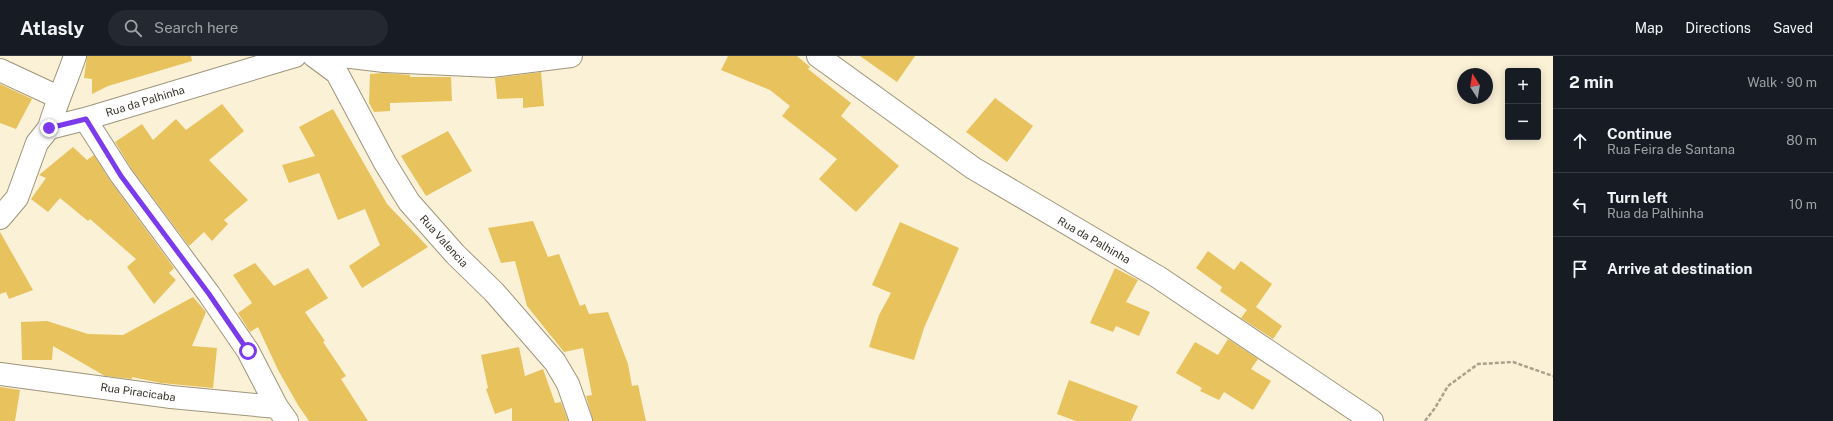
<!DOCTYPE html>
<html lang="en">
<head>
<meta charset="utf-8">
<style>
	body { margin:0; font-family:"Public Sans",sans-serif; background:#242831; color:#f1f3f6 }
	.controls { position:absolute; right:12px; top:12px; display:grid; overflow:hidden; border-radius:4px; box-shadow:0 2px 10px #0003 }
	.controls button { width:36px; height:36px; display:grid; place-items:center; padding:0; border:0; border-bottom:1px solid #363941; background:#171b24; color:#f1f3f6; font:20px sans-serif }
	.compass { position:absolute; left:1457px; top:12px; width:36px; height:36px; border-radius:50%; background:#171b24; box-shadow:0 2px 10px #0003; rotate:348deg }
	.stop { position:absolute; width:12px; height:12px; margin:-9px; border:3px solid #7c3aed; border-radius:50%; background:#fff }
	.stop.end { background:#7c3aed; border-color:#fff; box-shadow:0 1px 4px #0008 }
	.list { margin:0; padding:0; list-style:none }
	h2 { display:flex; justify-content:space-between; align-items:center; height:52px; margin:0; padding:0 16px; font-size:17px }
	h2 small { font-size:13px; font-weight:400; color:#9ea1a6 }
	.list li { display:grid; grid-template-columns:26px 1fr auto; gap:12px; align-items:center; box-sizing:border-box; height:64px; padding:0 16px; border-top:1px solid #363941 }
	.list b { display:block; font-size:15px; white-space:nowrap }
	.list p { margin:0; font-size:13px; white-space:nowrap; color:#9ea1a6 }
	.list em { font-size:13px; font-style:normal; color:#9ea1a6 }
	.icon { flex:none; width:22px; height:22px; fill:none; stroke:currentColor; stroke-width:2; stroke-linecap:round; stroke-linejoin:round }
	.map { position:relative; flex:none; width:1553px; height:365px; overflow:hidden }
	header { display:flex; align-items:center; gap:24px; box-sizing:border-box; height:56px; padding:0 20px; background:#171b24; border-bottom:1px solid #363941 }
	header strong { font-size:19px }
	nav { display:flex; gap:22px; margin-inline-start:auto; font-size:14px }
	.search { width:280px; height:36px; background:#242831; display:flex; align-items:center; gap:10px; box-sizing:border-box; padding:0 14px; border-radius:22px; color:#9ea1a6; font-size:15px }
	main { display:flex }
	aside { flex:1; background:#171b24 }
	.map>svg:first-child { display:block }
	.building { fill:#e7c25d }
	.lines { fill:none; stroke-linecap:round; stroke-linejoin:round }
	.minor-casing { stroke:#9f957c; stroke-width:24 }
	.path { stroke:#a9a18d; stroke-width:2.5; stroke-dasharray:4 2; stroke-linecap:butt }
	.minor { stroke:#fff; stroke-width:22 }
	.route { stroke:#7c3aed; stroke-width:5 }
	.labels { text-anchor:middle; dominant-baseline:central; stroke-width:3; stroke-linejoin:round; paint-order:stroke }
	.street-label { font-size:11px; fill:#353127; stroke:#fff }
</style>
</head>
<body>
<header>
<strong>Atlasly</strong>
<div class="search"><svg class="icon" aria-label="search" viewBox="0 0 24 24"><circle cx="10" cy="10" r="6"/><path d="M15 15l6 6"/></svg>Search here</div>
<nav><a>Map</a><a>Directions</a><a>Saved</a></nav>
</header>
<main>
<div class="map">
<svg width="1553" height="365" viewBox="0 0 1553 365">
	<rect width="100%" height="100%" fill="#fbf1d6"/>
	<path class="building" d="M87 0H191L192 5 108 30 92 38V23L84 22Z
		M728 0H797L810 11 808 13 851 47 841 60 899 110 856 156 819 123 837 103 782 60 790 50 770 34 721 14Z
		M860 0H915L897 26Z
		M541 16 544 50 523 52V42L497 43 495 22Z
		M383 17 410 19V21H451L452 45 390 47V55L374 56 369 47 370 18Z
		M0 28 32 43 16 73 0 67Z
		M995 42 1033 70 1007 106 966 76Z
		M222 48 244 75 209 104 248 144 224 164 228 168 212 185 204 176 189 190 131 112 115 86 142 68 153 84 176 63 186 74Z
		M333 53 387 148 428 191 362 232 349 210 380 189 365 153 338 164 319 117 289 127 282 109 315 100 299 71Z
		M448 75 472 115 426 140 401 100Z
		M73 91 87 104 94 99 111 126 174 212 169 217 176 224 154 248 127 211 136 203 90 163 88 165 60 142 48 156 31 143 46 122 39 119Z
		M533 165 548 201 559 198 580 250 585 248 589 258 608 256 628 308 632 330 638 329 646 365H593L586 340 592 339 583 292 564 296 527 250 515 205 501 207 488 172Z
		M900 166 959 192 924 272 914 304 869 291 879 259 891 237 872 229Z
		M0 176 33 234 9 243 6 236 0 238Z
		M1208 195 1234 214 1241 205 1272 228 1256 251 1282 270 1273 283 1241 262 1247 254 1220 235 1222 231 1196 212Z
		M255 207 274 230 308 212 328 242 305 256 325 285 323 286 346 320 341 323 368 365H309L298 349 278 314 258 271 250 276 238 257 252 247 233 219Z
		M1115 212 1138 224 1126 246 1150 256 1139 280 1116 270 1113 276 1090 267Z
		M193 241 206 256 192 290 217 292 213 332 161 327 132 321V323L105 320 53 290 52 304H22L21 266 47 265 88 278 123 279Z
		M1228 283 1258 303 1251 313 1271 325 1253 354 1224 336 1219 344 1200 335 1202 332 1176 317 1195 286 1218 299Z
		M519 291 525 320 543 313 555 347 561 346 568 365H512V352L495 358 486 333 488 332 481 299Z
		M1069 324 1138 350 1131 365H1076L1057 358Z
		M0 331 20 334 15 365H0Z"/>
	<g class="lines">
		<g class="minor-casing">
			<path id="minor" d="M314 0 337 17 385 107 409 146 455 198 494 236 555 306 568 328 581 365
				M343 0 384 5 492 10 571 0
				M818 0 973 112 1158 221 1372 365
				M0 14 58 41
				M85 63 121 119 209 238 248 295 277 351 287 365
				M49 72C56 47 67 24 75 0
				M0 162 17 142 37 87 49 72 85 63 295 0
				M0 318 171 341 277 351"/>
		</g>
		<path class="path" d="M1425 365 1435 352 1448 330 1478 308 1513 306 1553 320"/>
		<use href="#minor" class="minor"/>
	</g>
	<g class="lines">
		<path class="route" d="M49 72 86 63 121 120 209 238 248 295"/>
	</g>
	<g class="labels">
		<g class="street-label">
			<text transform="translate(145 45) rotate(-17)">Rua da Palhinha</text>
			<text transform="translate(1094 184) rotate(30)">Rua da Palhinha</text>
			<text transform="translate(444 185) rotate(48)">Rua Valencia</text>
			<text transform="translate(138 336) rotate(8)">Rua Piracicaba</text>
		</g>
	</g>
</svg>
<div class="controls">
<button>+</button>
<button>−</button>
</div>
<svg class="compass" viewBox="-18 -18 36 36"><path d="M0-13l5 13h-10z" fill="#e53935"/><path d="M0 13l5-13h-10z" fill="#9ea1a6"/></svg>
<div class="stop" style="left:248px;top:295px"></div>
<div class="stop end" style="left:49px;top:72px"></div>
</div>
<aside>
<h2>2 min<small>Walk · 90 m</small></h2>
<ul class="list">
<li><svg class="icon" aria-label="ahead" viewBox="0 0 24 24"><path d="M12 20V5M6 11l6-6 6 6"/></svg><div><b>Continue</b><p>Rua Feira de Santana</p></div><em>80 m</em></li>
<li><svg class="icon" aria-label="left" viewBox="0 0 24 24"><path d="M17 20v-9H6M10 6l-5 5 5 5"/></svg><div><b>Turn left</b><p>Rua da Palhinha</p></div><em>10 m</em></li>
<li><svg class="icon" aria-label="arrive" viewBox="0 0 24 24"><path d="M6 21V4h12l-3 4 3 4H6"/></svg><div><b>Arrive at destination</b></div></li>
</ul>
</aside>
</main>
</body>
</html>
